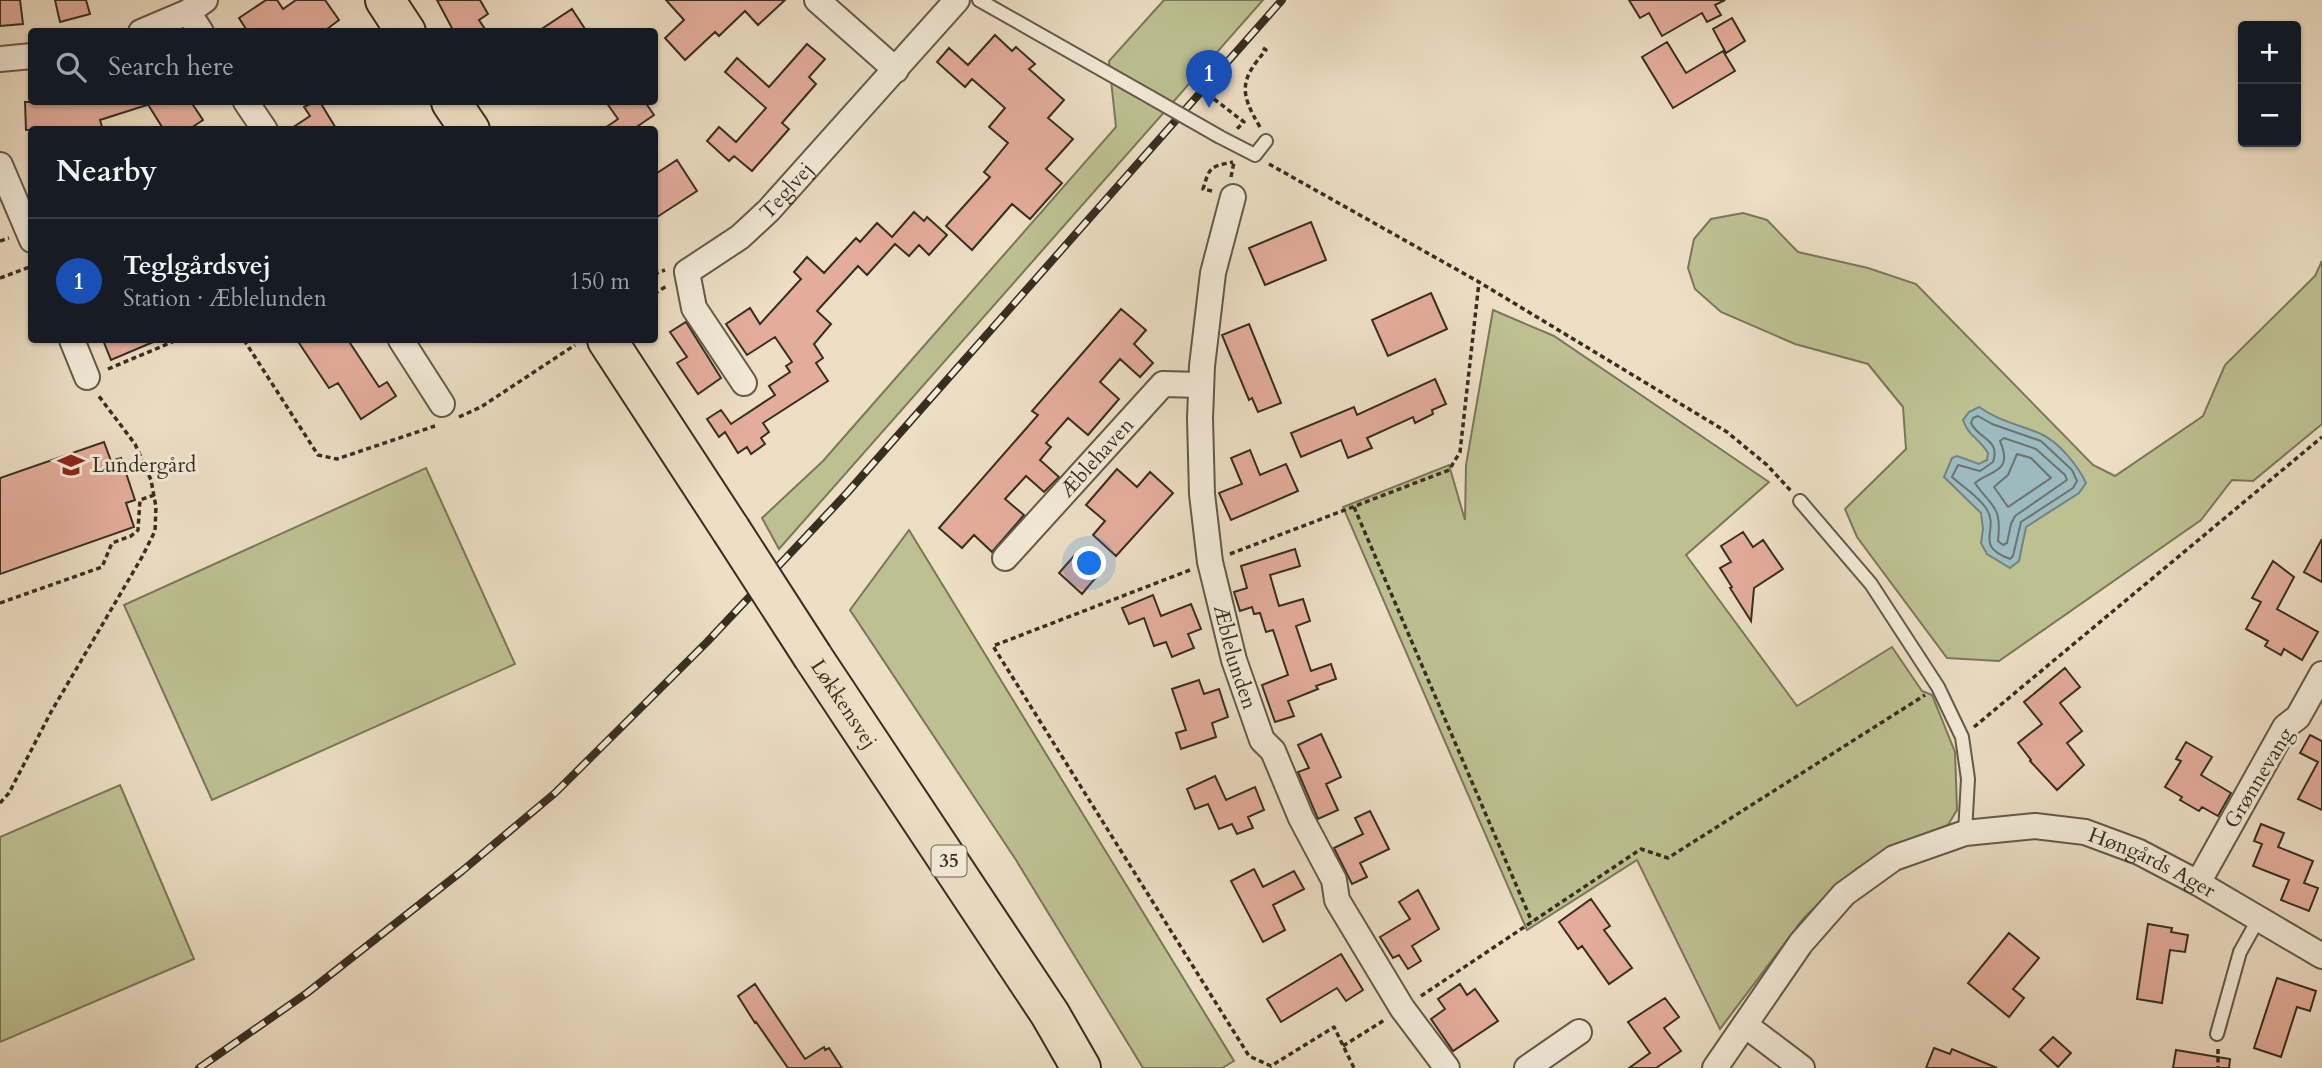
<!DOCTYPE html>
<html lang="en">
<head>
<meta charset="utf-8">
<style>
	body { margin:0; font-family:Cardo,serif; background:#20242c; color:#f1f3f6 }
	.controls { position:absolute; right:21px; top:21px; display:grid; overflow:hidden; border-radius:7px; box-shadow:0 2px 5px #0004 }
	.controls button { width:63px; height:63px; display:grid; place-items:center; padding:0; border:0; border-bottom:2px solid #363941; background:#171b24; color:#f1f3f6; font:35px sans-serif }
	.you { position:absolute; left:1090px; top:564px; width:24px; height:24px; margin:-18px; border:5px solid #fff; border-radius:50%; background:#1a73e8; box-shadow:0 0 0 10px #1a73e833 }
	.badge { display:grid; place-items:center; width:46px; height:46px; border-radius:50%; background:#8c9099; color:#fff; font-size:23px; font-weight:700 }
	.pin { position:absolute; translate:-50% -58px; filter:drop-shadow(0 2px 4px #0008) }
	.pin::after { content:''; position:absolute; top:37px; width:24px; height:21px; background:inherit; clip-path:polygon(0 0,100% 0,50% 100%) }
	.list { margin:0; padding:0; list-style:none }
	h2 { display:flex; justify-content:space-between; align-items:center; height:91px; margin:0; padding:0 28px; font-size:30px }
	h2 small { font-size:23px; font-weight:400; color:#9ea1a6 }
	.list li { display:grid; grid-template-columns:46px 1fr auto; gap:21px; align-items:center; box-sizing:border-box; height:126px; padding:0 28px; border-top:2px solid #363941 }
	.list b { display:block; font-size:26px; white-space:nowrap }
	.list p { margin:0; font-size:23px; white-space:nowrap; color:#9ea1a6 }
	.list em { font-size:23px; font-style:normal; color:#9ea1a6 }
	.icon { flex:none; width:38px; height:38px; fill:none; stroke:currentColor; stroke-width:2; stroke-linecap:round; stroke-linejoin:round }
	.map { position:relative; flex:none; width:2322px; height:1068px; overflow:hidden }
	.search { position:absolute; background:#171b24; box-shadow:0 2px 5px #0004; left:28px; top:28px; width:630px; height:77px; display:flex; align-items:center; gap:18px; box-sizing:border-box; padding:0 24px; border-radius:7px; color:#9ea1a6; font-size:26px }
	.panel { position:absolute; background:#171b24; box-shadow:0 2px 5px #0004; left:28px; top:126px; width:630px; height:217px; border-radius:7px }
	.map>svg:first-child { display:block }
	.green { fill:#bdc091; stroke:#7a775a; stroke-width:2 }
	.water { fill:#9dbabe; stroke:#748280; stroke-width:2 }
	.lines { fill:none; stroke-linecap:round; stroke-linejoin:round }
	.shore { stroke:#6a7470; stroke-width:2 }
	.building { fill:#e4ad9b; stroke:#372e22; stroke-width:2 }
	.service-casing { stroke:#645a4a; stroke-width:16 }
	.minor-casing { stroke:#645a4a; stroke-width:28 }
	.primary-casing { stroke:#372e22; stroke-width:42 }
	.path { stroke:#372e22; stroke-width:3.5; stroke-dasharray:5 3.5; stroke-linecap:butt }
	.service { stroke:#f3ead9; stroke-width:12 }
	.minor { stroke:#f3ead9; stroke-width:24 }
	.primary { stroke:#eddec4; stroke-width:38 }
	.rail-casing { stroke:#372e22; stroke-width:8 }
	.rail { stroke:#f3ead9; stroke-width:5; stroke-dasharray:16; stroke-linecap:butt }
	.service-bridge-casing { stroke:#645a4a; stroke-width:16; stroke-linecap:butt }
	.primary-bridge-casing { stroke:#372e22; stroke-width:42; stroke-linecap:butt }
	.service-bridge { stroke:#f3ead9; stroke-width:12 }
	.primary-bridge { stroke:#eddec4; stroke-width:38 }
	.labels { text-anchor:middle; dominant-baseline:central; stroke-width:6; stroke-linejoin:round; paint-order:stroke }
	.shield { fill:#f3ead9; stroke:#6f6659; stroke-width:2 }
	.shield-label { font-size:19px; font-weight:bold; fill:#372e22 }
	.street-label { font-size:21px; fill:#372e22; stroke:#f3ead9 }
	.poi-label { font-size:21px; fill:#372e22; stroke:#f3ead9; text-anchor:start }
</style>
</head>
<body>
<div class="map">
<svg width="2322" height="1068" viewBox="0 0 2322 1068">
	<rect width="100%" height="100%" fill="#eddec4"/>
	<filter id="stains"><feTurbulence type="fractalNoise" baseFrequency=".00286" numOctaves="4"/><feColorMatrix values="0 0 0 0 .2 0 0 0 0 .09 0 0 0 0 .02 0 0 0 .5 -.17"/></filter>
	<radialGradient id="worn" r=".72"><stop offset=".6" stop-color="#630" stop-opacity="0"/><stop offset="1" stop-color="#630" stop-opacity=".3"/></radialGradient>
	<path class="green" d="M1164 0H1263L779 549 762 518 823 461 1116 127 1109 61Z
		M1743 213 1767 220 1798 252 1868 268 1916 284 2093 465 2115 476 2203 416 2225 365 2315 276 2322 261V424L2253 481 2232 480 2201 520 1999 661 1947 658 1857 537 1845 509 1906 449 1903 407 1868 364 1795 344 1721 312 1695 289 1688 268 1694 239 1711 219Z
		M1493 310 1554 336 1769 482 1686 555 1797 706 1892 647 1922 691 1932 695 1955 752 1957 810 1948 825 1904 842 1856 869 1828 894 1803 919 1720 1029 1637 860 1527 930 1343 507 1449 465 1465 520 1466 465Z
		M426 468 515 664 212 800 124 605Z
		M909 530 1234 1061 1222 1068H1143L1016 860 850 610Z
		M120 785 194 959 0 1042V837Z"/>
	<path class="water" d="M1979 407C1999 421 2020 425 2041 434 2059 442 2078 466 2086 483L2079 493 2026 527 2019 561 2010 568 1987 554 1981 543 1983 529 1981 513 1944 477 1952 458 1957 456 1979 464 1987 460 1988 453C1979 438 1969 437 1963 420L1969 412Z"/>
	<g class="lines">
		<path class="shore" d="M1978 416 1992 424 2041 441 2072 470 2077 481 2073 488 2021 522 2013 556 2010 559C1972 545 2001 530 1986 508 1977 495 1963 487 1952 477L1958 465 1980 471 1993 462C2001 439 1978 439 1971 423L1973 418Z
			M2004 438 2036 449 2065 475 2067 480 2015 516 2011 524 2007 543 2003 545 1998 541C2002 505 1992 508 1975 483 1990 470 2014 473 2000 441Z
			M2017 454 2031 458 2051 478 2008 507 1994 487 2008 475Z"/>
	</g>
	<path class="building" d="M0 0H20L23 24 0 26Z
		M55 0H86L90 14 60 22Z
		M266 0H277L283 9 296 0H325L339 20 323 32H248L239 18Z
		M437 0H480L488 14 479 20 487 32H454Z
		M666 0H785L758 25 745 11 719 36 715 32 685 60 665 38 684 20Z
		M1629 0H1725L1715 5 1721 15 1707 22 1702 13 1662 36 1649 13 1640 18Z
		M572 9 587 32H537Z
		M1732 18 1745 41 1726 53 1713 29Z
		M995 35 1012 51 1016 47 1035 64 1029 69 1064 100 1048 118 1073 139 1046 169 1062 183 1030 219 1012 204 972 250 946 226 990 177 984 172 1008 143 989 127 1005 108 972 79 965 87 937 62 949 48 968 65Z
		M1667 42 1686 73 1723 51 1735 71 1673 108 1642 57Z
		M807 44 825 59 809 77 816 84 782 123 789 129 752 171 734 156 729 161 707 141 719 127 736 142 766 108 725 72 737 58 769 87Z
		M25 102H191L203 120 188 130H164L147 103V105L100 120 103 130H26Z
		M314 102H320L337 130H289L310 116 304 107Z
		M606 102H645L654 115 632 130H602L618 119Z
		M677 160 697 191 654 219V175Z
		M914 212 924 221 927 217 947 235 929 255 919 245 909 256 895 244 867 275 858 266 817 311 831 324 814 344 823 358 816 363 828 381 763 423 769 432 761 438 765 444 751 454 747 447 738 453 725 432 719 437 707 419 721 410 731 424 775 395 769 386 790 372 786 366 792 362 775 337 747 355 726 324 750 308 760 324 801 279 794 272 807 257 824 273 856 238 860 242 877 223 892 237Z
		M1311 222 1326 260 1265 285 1249 248Z
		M1431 293 1447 329 1388 356 1372 320Z
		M1121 309 1146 330 1134 344 1153 363 1140 377 1120 359 1100 382 1119 399 1088 435 1068 418 1046 443 1051 447 1040 460 1059 477 1044 492 1026 476 1005 499 1024 515 992 552 974 535 962 548 939 528 1038 415 1032 411Z
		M686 322 721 378 698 394 677 363 687 357 670 332Z
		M1249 324 1281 403 1258 412 1252 398 1249 400 1222 335Z
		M103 340H158L111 360Z
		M297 340H348L379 387 387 382 396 396 361 419 338 383 329 388Z
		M1435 379 1446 404 1432 410 1433 414 1415 423 1413 417 1367 438 1372 448 1348 458 1341 440 1301 457 1291 433 1354 407 1357 415Z
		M104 442 111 461 121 458 135 500 126 503 134 527 0 574V478Z
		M1250 450 1260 475 1286 464 1298 491 1231 520 1219 493 1242 484 1231 458Z
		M1117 469 1137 487 1150 472 1173 493 1116 556 1093 535 1105 521 1086 505Z
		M1743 532 1753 547 1763 540 1783 569 1754 588 1751 621 1730 588 1732 587 1720 568 1731 562 1721 546Z
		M2322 539V582L2304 572Z
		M1295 549 1300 566 1270 575 1279 606 1303 599 1310 621 1296 626 1311 671 1331 664 1336 679 1316 686 1318 689 1288 701 1294 716 1275 722 1262 685 1288 675 1273 630 1266 632 1260 613 1254 614 1252 607 1240 611 1234 592 1247 588 1241 566Z
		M1074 556 1097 576 1082 594 1059 573Z
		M2273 561 2294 577 2277 609 2318 632 2302 660 2284 649 2281 655 2265 646 2268 641 2246 629 2261 602 2252 598Z
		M1153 595 1161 616 1191 604 1201 629 1188 634 1194 648 1172 657 1166 642 1154 646 1144 618 1129 624 1122 608Z
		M2065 668 2080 687 2060 703 2082 731 2067 743 2084 765 2057 790 2030 761 2031 760 2018 743 2042 724 2024 702Z
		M1199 680 1204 694 1219 689 1228 717 1212 723 1216 737 1181 749 1176 733 1186 730 1172 689Z
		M1321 734 1341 777 1326 784 1338 810 1318 819 1298 772 1309 768 1298 745Z
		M2310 735 2322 741V810L2298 799 2318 762 2300 753Z
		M2186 742 2212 757 2201 775 2231 793 2218 816 2202 807 2199 811 2180 800 2182 797 2165 787 2181 761 2176 759Z
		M1215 776 1226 800 1255 787 1264 810 1248 817 1253 828 1237 834 1232 824 1219 829 1208 804 1195 809 1187 789Z
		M1370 811 1389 849 1360 863 1367 877 1352 884 1334 848 1363 834 1355 818Z
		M2261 824 2284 833 2278 847 2313 861 2304 883 2318 888 2309 911 2281 900 2289 880 2253 866 2262 844 2254 841Z
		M1254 869 1263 887 1294 871 1304 889 1273 905 1285 930 1263 942 1231 881Z
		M1418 890 1439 929 1412 946 1421 961 1408 969 1399 955 1393 958 1380 937 1410 919 1399 902Z
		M1591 899 1610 926 1604 930 1632 968 1609 984 1582 946 1578 949 1559 922Z
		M2148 924 2172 928 2171 932 2188 935 2185 952 2170 950 2162 1003 2137 999Z
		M2009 933 2039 958 2013 989 2024 998 2009 1017 1968 983Z
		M1341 954 1363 990 1346 1001 1337 988 1281 1022 1267 999Z
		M2277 978 2316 991 2310 1011 2297 1007 2281 1057 2254 1048Z
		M755 984 805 1059 824 1047 825 1050 829 1048 842 1068H788L756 1022 755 1023 738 996Z
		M1460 984 1467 995 1475 989 1498 1021 1453 1051 1431 1019 1445 1009 1438 999Z
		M1665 998 1679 1017 1664 1028 1681 1051 1656 1068H1629L1650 1053 1628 1022Z
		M2053 1037 2071 1053 2058 1067 2040 1050Z
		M1934 1048 1950 1054 1952 1049 1997 1068H1926Z
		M2176 1050 2230 1059 2229 1068H2173Z"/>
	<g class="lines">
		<g class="service-casing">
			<path id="service" d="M979 0 1150 97
				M1220 137 1255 155 1266 141
				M1800 501 1871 584 1938 687 1962 737 1968 779 1965 833
				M2217 1034 2240 952 2259 918"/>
		</g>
		<g class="minor-casing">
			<g id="minor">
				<path d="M817 0 896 70"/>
				<path d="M188 12 201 32"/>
				<path d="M141 32 188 12 205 0"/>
				<path d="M0 59 32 56"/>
				<path d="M246 102 265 130"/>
				<path d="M0 165 32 240"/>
				<path id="s1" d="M1233 197 1213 273 1202 366 1200 418 1202 494 1210 562 1234 660 1262 740 1273 751 1301 818 1334 880 1337 900 1402 1008 1447 1068"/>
				<path d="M72 340 87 377"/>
				<path d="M401 340 442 404"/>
				<path id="s2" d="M744 383 694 308 687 272 740 237 769 210 957 0"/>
				<path id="s3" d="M1005 558 1163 384 1201 385"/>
				<path d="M2198 883 2285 727 2298 717 2322 674"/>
				<path d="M1745 1025 1802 1068"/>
				<path d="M1527 1068 1579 1032"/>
				<path id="s4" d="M1715 1068 1801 943 1844 894 1894 858 1965 833 2035 826 2085 832 2139 852 2198 883 2322 956"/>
			</g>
		</g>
		<g class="primary-casing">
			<g id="primary">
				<path d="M385 0 406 32"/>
				<path d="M451 102 470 130"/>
				<path d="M607 340 731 530"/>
				<path id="s5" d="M813 657 1050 1014 1081 1068"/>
			</g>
		</g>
		<path class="path" d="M1214 99 1244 122 1237 129
			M1260 127C1239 92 1240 80 1266 50L1260 46
			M1269 164 1479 282 1727 432 1767 465 1791 491
			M1231 177 1234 162
			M1212 191 1203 189C1210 166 1210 167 1233 162
			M0 241 9 238
			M654 274 665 270
			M0 278 32 266
			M654 294 668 285
			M244 340 318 455 337 459 435 426
			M108 369 177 340
			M459 417 481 407 575 345
			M1354 507 1532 922
			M1230 554 1449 470 1460 452 1479 282
			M1190 570 993 646 1249 1056 1271 1066 1334 1027 1354 1068
			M0 603 102 567 112 543 131 536 138 530 140 500 154 495
			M1974 727 2322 437
			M0 803 9 793 51 712 142 557 155 531 156 507 151 480 135 444 98 395
			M1421 996 1641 849 1668 858 1925 695
			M1343 1046 1386 1019
			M2218 1049V1068"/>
		<use href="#service" class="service"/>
		<use href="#minor" class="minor"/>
		<use href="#primary" class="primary"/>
		<g class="rail-casing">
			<path id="rail" d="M199 1068 307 993 462 871 555 793 707 642 847 493 1282 0"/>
		</g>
		<use href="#rail" class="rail"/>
		<g class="service-bridge-casing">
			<path id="service-bridge" d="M1150 97 1220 137"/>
		</g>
		<g class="primary-bridge-casing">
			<path id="primary-bridge" d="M731 530 813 657"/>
		</g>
		<use href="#service-bridge" class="service-bridge"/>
		<use href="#primary-bridge" class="primary-bridge"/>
	</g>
	<defs>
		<g id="school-bare" transform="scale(2.1)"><path d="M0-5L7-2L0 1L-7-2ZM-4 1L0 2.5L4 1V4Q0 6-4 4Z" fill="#8f2418" stroke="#f3ead9" stroke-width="2.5" paint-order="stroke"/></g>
	</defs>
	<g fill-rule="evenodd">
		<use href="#school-bare" x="71" y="465"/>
	</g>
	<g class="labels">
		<rect class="shield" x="931.5" y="845.5" width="35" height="31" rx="5"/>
		<g class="shield-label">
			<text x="949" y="861">35</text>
		</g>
		<g class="street-label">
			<text stroke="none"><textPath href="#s2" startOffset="256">Teglvej</textPath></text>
			<text stroke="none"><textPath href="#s3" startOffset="136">Æblehaven</textPath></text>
			<text stroke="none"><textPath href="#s1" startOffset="467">Æblelunden</textPath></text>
			<text stroke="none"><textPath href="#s5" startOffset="56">Løkkensvej</textPath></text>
			<text transform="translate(2259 778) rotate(-59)">Grønnevang</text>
			<text stroke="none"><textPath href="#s4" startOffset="548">Høngårds Ager</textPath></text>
		</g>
		<g class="poi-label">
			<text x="92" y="465">Lundergård</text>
		</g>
	</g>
	<rect width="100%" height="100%" filter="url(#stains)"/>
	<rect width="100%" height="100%" fill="url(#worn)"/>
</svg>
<div class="controls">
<button>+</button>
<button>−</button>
</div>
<div class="you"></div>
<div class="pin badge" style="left:1209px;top:108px;background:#1a4fb4">1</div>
<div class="search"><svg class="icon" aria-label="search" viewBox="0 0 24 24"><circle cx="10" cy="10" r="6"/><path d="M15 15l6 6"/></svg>Search here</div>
<section class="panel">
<h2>Nearby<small></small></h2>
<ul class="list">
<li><span class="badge" style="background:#1a4fb4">1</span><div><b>Teglgårdsvej</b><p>Station · Æblelunden</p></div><em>150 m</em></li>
</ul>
</section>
</div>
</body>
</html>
